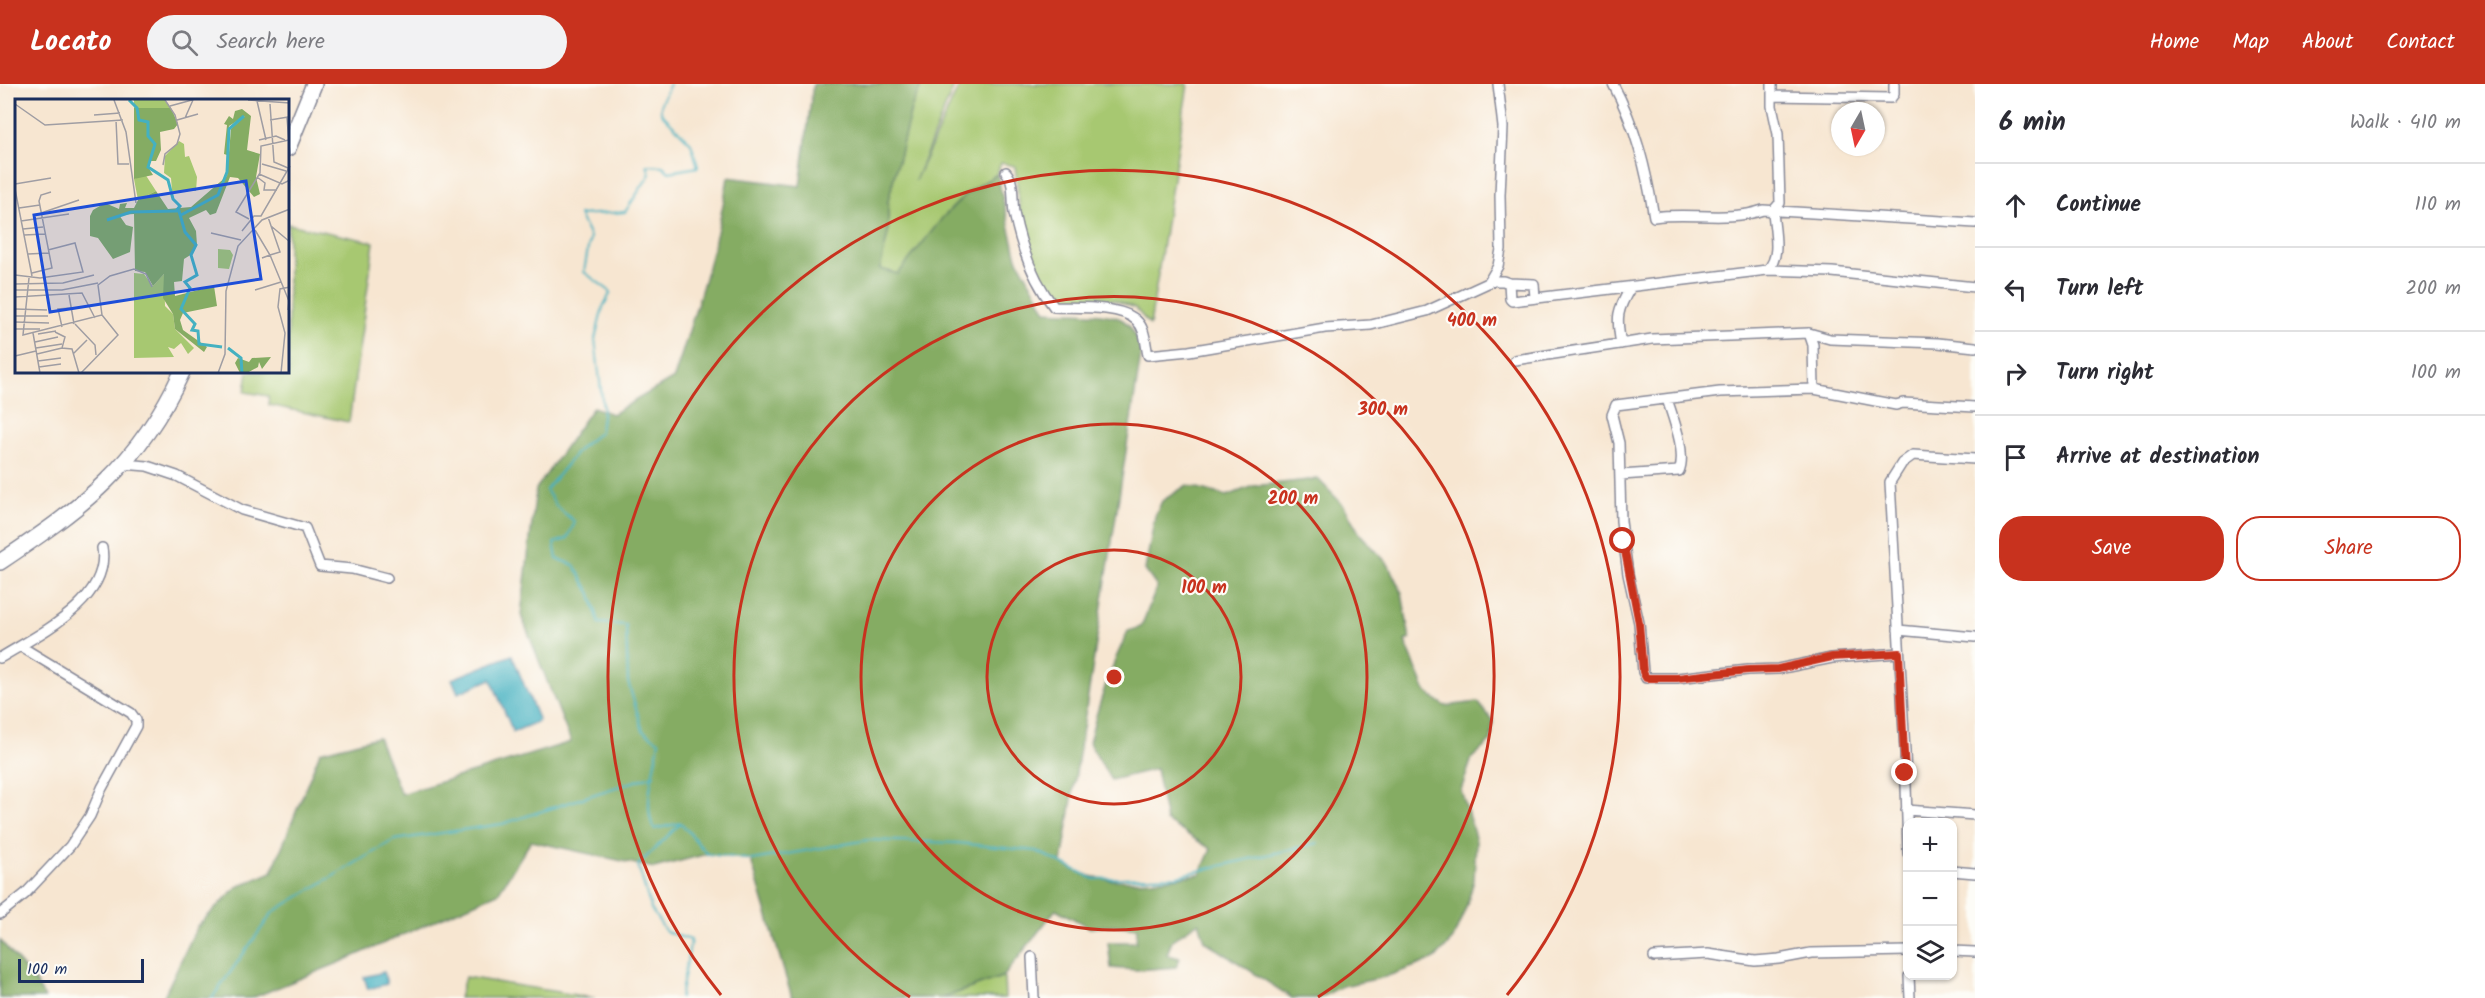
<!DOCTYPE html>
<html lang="en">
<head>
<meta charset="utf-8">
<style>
	body { margin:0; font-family:Kalam,sans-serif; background:#f2f2f3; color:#2b2b33 }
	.controls { position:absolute; right:18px; bottom:18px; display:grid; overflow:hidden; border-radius:12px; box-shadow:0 2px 4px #0004 }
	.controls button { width:54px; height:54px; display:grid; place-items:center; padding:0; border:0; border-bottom:2px solid #e1e1e2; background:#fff; color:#2b2b33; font:30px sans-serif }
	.compass { position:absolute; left:1831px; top:18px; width:54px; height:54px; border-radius:50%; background:#fff; box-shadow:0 2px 4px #0004; rotate:189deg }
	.scale { position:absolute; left:18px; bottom:15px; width:126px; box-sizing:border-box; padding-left:6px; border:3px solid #1b2f5e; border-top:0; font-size:16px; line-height:21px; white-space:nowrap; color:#1b2f5e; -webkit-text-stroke:4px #fdfcf7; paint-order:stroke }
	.stop { position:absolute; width:18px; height:18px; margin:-14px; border:4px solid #c8321e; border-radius:50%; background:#fff }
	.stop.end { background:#c8321e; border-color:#fff; box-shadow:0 2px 6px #0008 }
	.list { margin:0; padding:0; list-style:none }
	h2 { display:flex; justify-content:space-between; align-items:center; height:78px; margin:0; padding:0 24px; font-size:26px }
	h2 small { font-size:20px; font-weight:400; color:#7c7c81 }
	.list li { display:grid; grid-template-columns:39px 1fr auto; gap:18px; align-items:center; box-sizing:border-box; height:84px; padding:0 24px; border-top:2px solid #e1e1e2 }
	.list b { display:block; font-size:22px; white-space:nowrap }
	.list em { font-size:20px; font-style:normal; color:#7c7c81 }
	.actions { display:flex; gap:12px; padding:18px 24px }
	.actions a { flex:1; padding:14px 0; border:2px solid #c8321e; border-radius:24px; text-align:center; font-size:21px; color:#c8321e }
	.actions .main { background:#c8321e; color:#fff }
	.icon { flex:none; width:33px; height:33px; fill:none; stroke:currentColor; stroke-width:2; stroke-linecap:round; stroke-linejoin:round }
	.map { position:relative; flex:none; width:1975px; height:914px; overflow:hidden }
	header { display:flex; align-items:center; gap:36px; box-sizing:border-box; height:84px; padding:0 30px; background:#c8321e; color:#fff }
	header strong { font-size:28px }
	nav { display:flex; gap:33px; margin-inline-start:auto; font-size:21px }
	.search { width:420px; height:54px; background:#f2f2f3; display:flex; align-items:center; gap:15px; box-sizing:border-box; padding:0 21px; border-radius:33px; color:#7c7c81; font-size:22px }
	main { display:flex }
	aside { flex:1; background:#fff }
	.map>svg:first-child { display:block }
	.green { fill:#a7c871; stroke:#617c68; stroke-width:1.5 }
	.forest { fill:#85ac63; stroke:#506e60; stroke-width:1.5 }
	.water { fill:#44b1c1; stroke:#307090; stroke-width:1.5 }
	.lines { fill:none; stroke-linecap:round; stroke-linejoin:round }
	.stream { stroke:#44b1c1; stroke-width:2 }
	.street-casing { stroke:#898a98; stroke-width:12 }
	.primary-casing { stroke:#898a98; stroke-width:18 }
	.street { stroke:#fff; stroke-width:9 }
	.primary { stroke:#fff; stroke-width:15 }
	.route { stroke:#c8321e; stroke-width:8 }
	.ring { fill:none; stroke:#c8321e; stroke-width:3 }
	.inset-river { fill:none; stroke:#44b1c1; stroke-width:3 }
	.inset-road { fill:none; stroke:#9f9da3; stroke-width:1.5 }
	.view { fill:#1d4ed8; fill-opacity:0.15; stroke:#1d4ed8; stroke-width:3 }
	.inset-edge { fill:none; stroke:#1b2f5e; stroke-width:3 }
	.centre { fill:#c8321e; stroke:#fdfcf7; stroke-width:3 }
	.ring-label { font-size:18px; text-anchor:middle; font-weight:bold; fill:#c8321e; stroke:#fdfcf7; stroke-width:4.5; stroke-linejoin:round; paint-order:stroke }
</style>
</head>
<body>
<header>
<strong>Locato</strong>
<div class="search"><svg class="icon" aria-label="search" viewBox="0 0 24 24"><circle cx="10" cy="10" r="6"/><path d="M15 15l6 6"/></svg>Search here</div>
<nav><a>Home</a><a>Map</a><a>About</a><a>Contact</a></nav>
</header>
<main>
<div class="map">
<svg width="1975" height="914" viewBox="0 0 1975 914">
	<rect width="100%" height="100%" fill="#fdfcf7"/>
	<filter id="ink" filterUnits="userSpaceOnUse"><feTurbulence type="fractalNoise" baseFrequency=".0167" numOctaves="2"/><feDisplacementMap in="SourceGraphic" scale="12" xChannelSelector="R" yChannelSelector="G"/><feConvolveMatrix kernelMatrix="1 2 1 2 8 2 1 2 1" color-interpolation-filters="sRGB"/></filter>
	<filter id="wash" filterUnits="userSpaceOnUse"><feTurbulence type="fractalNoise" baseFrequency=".008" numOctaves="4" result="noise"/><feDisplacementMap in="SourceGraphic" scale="24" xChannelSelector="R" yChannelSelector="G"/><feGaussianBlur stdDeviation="1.35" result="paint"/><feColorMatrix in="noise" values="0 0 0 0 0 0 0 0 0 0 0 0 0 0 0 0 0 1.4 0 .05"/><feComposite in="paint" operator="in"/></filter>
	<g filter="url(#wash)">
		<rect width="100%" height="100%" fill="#f7e6d1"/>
		<path class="green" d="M922 0H955L915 97 960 0H1188L1150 241 1135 224 1114 216 1060 215 1048 206 1034 181 1020 127 1015 82 1001 79 997 90 966 110 898 190 880 185 888 149V117L911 25Z
			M288 140 374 158 349 338 269 321 268 312 245 308 248 288H288Z
			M1004 892 1005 914H943L948 912Z
			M465 893 595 914H459Z"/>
		<path class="forest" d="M813 0H922L911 25 888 117V149L880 185 898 190 943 133 966 110 997 90 1017 174 1046 227C1063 229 1107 227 1121 235 1134 242 1138 258 1141 271L1062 779C1099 805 1157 797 1200 790L1211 765 1166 737 1156 685 1111 696 1089 659C1098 620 1110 584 1128 547L1141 543 1157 503 1145 486 1155 432 1162 417 1187 401 1227 412 1253 402 1318 395 1344 422 1360 450 1388 480 1402 509 1410 555 1405 557 1426 608 1445 622 1478 618 1493 637 1491 657 1472 674 1461 706 1476 757 1474 796 1467 821 1453 855 1435 875 1385 893 1343 902 1319 914H1292L1205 857 1199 838 1172 856 1167 871 1180 874 1176 883 1137 886 1111 884 1108 858H1136L1137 844 1113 841 1090 844 1056 825 1004 892 943 914H792L751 776 707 770 654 784 531 757 498 809 341 878 252 914H163L197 843 237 803 272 788 320 668 378 653 401 710 571 658 521 531 536 405 593 323 612 330 674 294C695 228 717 162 728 93L800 102Z
			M0 856 34 896 45 914H0Z"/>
		<path class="water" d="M512 571 539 637 513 648 491 595 458 609 452 595Z
			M384 888 387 900 368 905 364 893Z"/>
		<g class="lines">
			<path class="stream" d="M670 0 661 19V29L691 59 698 83 669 88 663 82 647 81 650 90 625 128 579 131 590 153 584 188 611 208 603 223 595 255 603 323 600 348 580 364 546 406 557 423 575 438 567 455 554 459 557 475 574 481 591 510 599 539 626 541 628 598 643 647 659 657C655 683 642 721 654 745L681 739 638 781 651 825 666 848 691 856 680 914
				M682 740 707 770 752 776 868 756 958 759 1036 767 1094 795 1177 792 1318 759
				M212 914 273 828 394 756 502 740 654 691"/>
		</g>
	</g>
	<g filter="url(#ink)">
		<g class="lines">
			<g class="street-casing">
				<path id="street" d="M1613 0C1636 43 1646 85 1654 133 1690 128 1728 138 1763 126L1975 139
					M1772 12 1891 14 1894 10V0
					M1006 88C1015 98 1012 116 1014 129 1021 163 1032 195 1054 223 1076 224 1120 221 1136 236 1146 245 1145 259 1148 271L1189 267 1325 244 1371 241 1427 227 1488 199 1498 182 1501 165 1500 111 1503 43 1498 0
					M1767 186C1782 173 1774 146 1773 127L1780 119 1778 50 1772 22V0
					M1489 197H1503L1509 199 1510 215 1512 217 1767 186 1832 188 1975 203
					M1509 199 1534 200 1535 214
					M1809 249 1813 261 1814 305
					M1621 260C1616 233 1617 226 1631 203
					M1515 276 1652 255 1809 249 1830 255 1938 259 1975 263
					M123 380 147 382 177 392 242 426 305 444 320 482 352 485 387 494
					M1621 391 1679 387C1687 369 1673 334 1667 315
					M1898 546 1975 553
					M1899 569 1832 574 1778 585 1748 586 1677 594H1646L1643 588 1639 539 1628 490 1621 437 1619 359 1612 331 1616 321 1720 308 1814 305 1896 321 1903 319 1975 323
					M0 574C37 551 111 517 102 464
					M1906 726 1975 731
					M1908 769 1905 667 1890 398 1902 379 1913 371 1975 375
					M1952 787 1975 789
					M0 830 25 810 70 762 90 732 102 704 136 642V636L131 629 20 562
					M1952 867 1975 868
					M1032 873 1034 914
					M1654 873 1708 870 1755 877 1779 875 1811 869 1908 867
					M1909 892 1910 914"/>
			</g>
			<g class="primary-casing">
				<path id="primary" d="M288 64 314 0
					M0 478C84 422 138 382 182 288"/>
			</g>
			<use href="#street" class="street"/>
			<use href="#primary" class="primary"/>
		</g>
	</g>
	<g class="lines" filter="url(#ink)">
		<path class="route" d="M1623 457 1639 539 1643 588 1646 594H1677L1748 586 1778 585 1832 573 1899 569 1905 689"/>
	</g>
	<g class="ring">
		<circle cx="1114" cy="593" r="127"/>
		<circle cx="1114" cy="593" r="253"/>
		<path d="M910 913A380 380 0 1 1 1318 913"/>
		<path d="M721 911A506 506 0 1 1 1507 911"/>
	</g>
	<g transform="translate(15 15)">
		<rect width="274" height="274" fill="#f7e6d1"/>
		<path d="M119 1H150L156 9H119ZM164 42 169 45 170 58 174 57 182 78 181 92H157L156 79 149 74 150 57ZM130 75 141 92 123 101 119 80ZM203 150 215 151 218 156 214 170 203 169ZM119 174 129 175 138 187 149 175 150 207 158 215 160 230 179 249 173 255 166 244 159 250 153 248 159 258 119 259Z" fill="#a7c871"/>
		<path d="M119 9H156L163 25 159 30 145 33 146 51 141 62H136L133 68 138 76 119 80ZM227 10 236 17 232 51 245 55 241 78 245 95 239 98 223 79 215 78 201 114 195 116 191 111 174 119 181 132 182 146 177 155 169 160 167 182 159 183 160 197 199 187 202 207 168 214 165 221 168 231 192 248 189 253 160 230 158 215 148 199 149 175 138 187 130 173 120 172 119 115 104 116 111 126 118 128 115 153 98 160 83 139 75 137V117L78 111 90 104 104 110 105 105 112 104 110 109H119L123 101 141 92 153 110 176 108 212 77 216 30 230 17 214 27 212 56 209 55 212 26 209 25 214 17 218 20 220 12ZM256 258 247 270 244 263 243 268 232 274H225L220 264 223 259 234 263 237 259Z" fill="#85ac63"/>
		<path class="inset-river" d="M114 1 122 9 124 21 133 23V37L140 45 133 68 153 81 158 100 165 107 161 112H164L170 133 181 146 176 156 182 176 170 183 175 189 166 210 180 225 177 231 183 232 184 245 207 248M166 116 203 96 212 73 214 30 229 17M92 121 116 113 160 112M213 249 226 259 227 274"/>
		<path class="inset-road" d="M99 1 111 33 121 104M233 1 275 4M242 2 251 41M0 5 30 26 108 21M255 5 259 63 273 69M155 7 177 1M79 16 105 14M170 19 178 1M272 19 275 57M101 21 103 65H114M162 21 183 15M255 21 273 18M244 41 261 37 270 41M247 65 271 72M148 66 150 55 162 45 165 35 160 16 150 1M244 75 267 85 275 81M242 78 250 84 249 91H262M0 85 36 79M0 90 17 177M4 109 25 106M26 114 64 101M253 118 265 153 255 156 274 202 273 211M234 120 221 113 245 74 246 47 274 41M6 122 54 115M256 127 275 143M8 130 28 128M240 131 255 156 247 159M227 132 239 117H246L275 67M196 134 226 141M9 136 30 135M13 155 34 154M17 174 37 169 24 102 26 96 36 93M0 176 25 179 68 173 60 144 33 151M14 179 8 236 87 216 83 186 95 177 119 170 131 175 137 188M0 185 48 184 79 176M0 191H47L83 184M240 191 266 183M54 196 59 225M0 198 67 194 80 219M0 210 32 211M0 217H33M0 223 34 224M60 225 80 246 81 256M47 228 43 210 56 209M0 230H25M40 233 50 238 47 249 57 250 64 274M18 234 25 274M23 235 41 232M20 243 43 238M21 249 47 245M22 255 47 249M58 255 72 241M0 257 21 252M23 262 46 259M24 268 46 265M66 274 103 236 87 216M203 274 210 255 211 192 223 147 247 121 275 110M266 274 270 234 263 208 265 190 275 188"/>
		<path class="view" d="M231 82 246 180 35 213 19 116Z"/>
		<rect width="274" height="274" class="inset-edge"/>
	</g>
	<circle cx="1114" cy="593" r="9" class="centre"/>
	<g class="ring-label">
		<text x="1472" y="242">400 m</text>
		<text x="1383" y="331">300 m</text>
		<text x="1293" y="420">200 m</text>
		<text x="1204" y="509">100 m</text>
	</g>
</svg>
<div class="controls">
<button>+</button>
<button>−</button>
<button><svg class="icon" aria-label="layers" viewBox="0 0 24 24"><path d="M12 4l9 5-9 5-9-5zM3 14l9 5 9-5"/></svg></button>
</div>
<svg class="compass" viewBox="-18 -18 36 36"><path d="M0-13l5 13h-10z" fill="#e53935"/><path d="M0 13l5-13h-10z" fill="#7c7c81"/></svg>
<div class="scale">100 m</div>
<div class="stop" style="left:1623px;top:457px"></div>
<div class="stop end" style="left:1905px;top:689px"></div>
</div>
<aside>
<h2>6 min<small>Walk · 410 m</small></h2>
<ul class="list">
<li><svg class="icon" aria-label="ahead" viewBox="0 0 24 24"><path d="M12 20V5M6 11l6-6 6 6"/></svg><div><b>Continue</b></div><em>110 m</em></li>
<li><svg class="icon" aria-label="left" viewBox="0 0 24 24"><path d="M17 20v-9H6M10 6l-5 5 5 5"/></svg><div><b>Turn left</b></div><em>200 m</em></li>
<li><svg class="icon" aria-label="right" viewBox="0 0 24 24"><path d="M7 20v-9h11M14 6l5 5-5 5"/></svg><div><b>Turn right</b></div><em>100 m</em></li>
<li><svg class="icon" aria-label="arrive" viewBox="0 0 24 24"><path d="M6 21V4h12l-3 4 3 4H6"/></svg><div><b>Arrive at destination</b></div></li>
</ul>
<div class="actions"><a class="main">Save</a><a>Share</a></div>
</aside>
</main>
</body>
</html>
